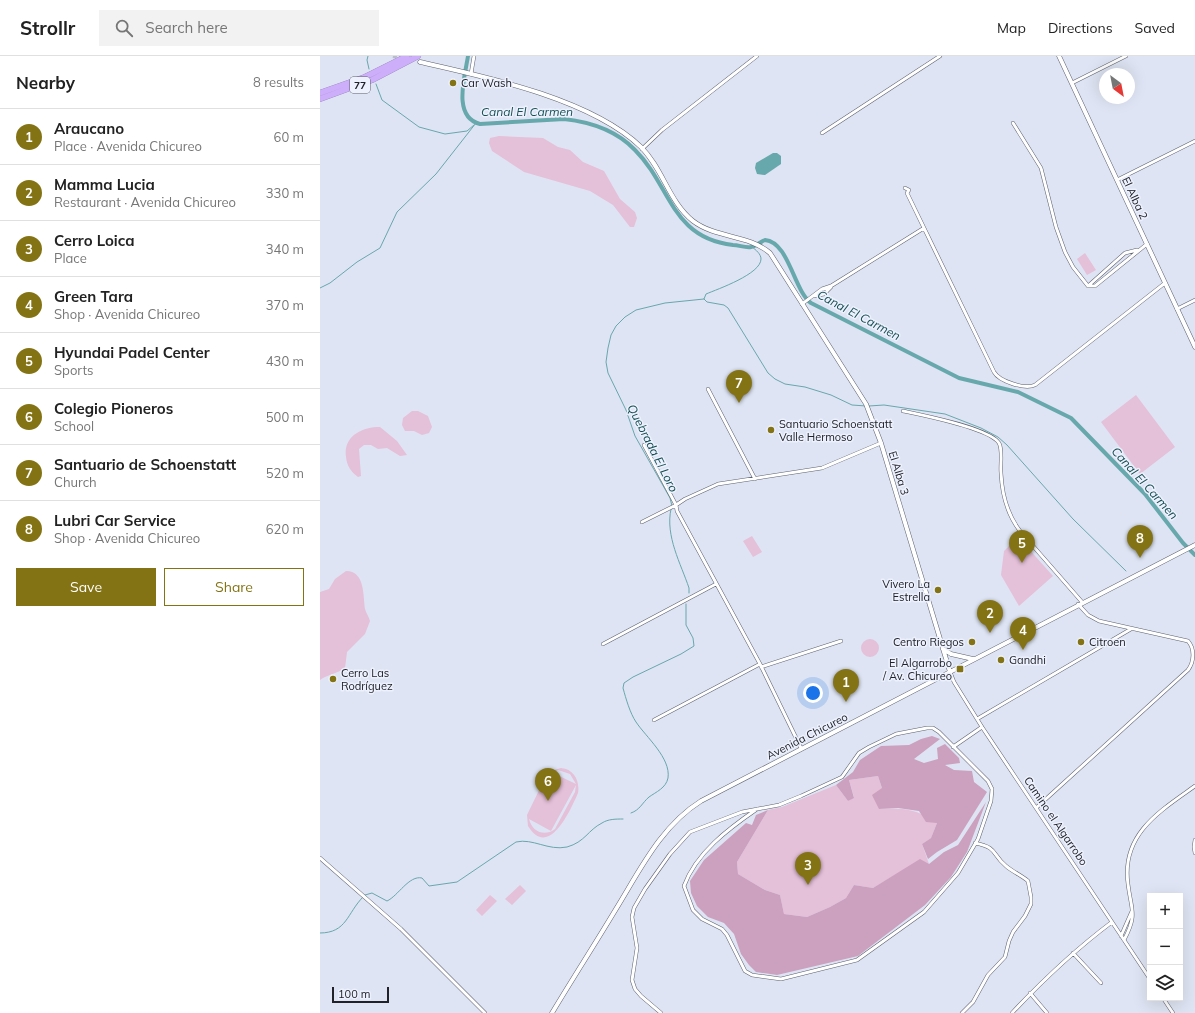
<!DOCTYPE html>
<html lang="en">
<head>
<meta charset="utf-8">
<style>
	body { margin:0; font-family:Mulish,sans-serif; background:#f2f2f2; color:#222 }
	.controls { position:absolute; right:12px; bottom:12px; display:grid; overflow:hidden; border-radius:0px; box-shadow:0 4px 16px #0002 }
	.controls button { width:36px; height:36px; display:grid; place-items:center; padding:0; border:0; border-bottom:1px solid #e0e0e0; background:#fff; color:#222; font:20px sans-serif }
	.compass { position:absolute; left:779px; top:12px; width:36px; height:36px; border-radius:50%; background:#fff; box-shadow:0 4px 16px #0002; rotate:148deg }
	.scale { position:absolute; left:12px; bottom:10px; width:57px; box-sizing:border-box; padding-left:4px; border:2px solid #202228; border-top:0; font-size:11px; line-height:14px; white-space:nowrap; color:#202228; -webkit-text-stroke:3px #edf1fd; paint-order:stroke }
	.you { position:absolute; left:493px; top:637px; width:14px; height:14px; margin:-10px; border:3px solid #fff; border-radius:50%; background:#1a73e8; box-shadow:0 0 0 6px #1a73e833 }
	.badge { display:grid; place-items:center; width:26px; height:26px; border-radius:50%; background:#847314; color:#fff; font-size:13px; font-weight:700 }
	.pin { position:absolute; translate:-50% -33px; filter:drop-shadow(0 1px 2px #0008) }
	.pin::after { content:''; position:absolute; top:21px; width:14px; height:12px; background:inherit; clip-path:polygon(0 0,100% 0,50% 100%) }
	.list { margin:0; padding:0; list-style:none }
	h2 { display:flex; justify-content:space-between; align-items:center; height:52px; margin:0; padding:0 16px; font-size:17px }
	h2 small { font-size:13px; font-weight:400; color:#767676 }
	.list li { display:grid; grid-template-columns:26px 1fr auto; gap:12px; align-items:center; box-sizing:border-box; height:56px; padding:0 16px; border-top:1px solid #e0e0e0 }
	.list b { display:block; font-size:15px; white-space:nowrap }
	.list p { margin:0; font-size:13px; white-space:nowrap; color:#767676 }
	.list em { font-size:13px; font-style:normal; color:#767676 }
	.actions { display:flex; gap:8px; padding:12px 16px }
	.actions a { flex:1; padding:9px 0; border:1px solid #847314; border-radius:0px; text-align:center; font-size:14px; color:#847314 }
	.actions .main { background:#847314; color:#fff }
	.icon { flex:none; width:22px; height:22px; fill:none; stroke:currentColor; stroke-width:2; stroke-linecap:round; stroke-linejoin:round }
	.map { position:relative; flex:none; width:875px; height:957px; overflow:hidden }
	header { display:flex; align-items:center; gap:24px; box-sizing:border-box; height:56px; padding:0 20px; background:#fff; border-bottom:1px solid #e0e0e0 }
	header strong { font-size:19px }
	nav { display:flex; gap:22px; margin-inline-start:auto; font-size:14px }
	.search { width:280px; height:36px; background:#f2f2f2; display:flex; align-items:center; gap:10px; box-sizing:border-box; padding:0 14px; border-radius:0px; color:#767676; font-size:15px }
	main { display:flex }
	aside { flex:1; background:#fff }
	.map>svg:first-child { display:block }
	.green { fill:#e4c0d9; fill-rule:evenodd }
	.forest { fill:#cca0bf }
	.water { fill:#67a8ac }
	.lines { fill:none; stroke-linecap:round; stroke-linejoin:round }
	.stream { stroke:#67a8ac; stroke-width:1 }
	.canal { stroke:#67a8ac; stroke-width:4 }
	.secondary-tunnel { stroke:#b8bdca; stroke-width:4; stroke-dasharray:4 2; stroke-linecap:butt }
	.street-casing { stroke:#5c616e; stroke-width:4 }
	.secondary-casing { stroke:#5c616e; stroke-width:5 }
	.highway-casing { stroke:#907db1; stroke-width:6 }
	.street { stroke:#fff; stroke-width:3 }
	.secondary { stroke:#fff; stroke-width:4 }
	.highway { stroke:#cdaefb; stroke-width:5.5 }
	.poi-dot { fill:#847314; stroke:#edf1fd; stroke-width:1.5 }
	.labels { text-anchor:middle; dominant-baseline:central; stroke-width:3; stroke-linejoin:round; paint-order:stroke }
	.shield { fill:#edf1fd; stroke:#5e6068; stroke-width:1 }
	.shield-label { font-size:10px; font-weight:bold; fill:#202228 }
	.poi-label { font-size:11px; fill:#202228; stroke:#edf1fd; text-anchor:start }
	.street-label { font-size:11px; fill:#202228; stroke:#edf1fd }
	.water-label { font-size:12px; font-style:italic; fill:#154f52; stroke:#edf1fd }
</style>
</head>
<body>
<header>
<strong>Strollr</strong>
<div class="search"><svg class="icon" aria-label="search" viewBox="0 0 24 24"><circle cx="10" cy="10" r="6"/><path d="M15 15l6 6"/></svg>Search here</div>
<nav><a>Map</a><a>Directions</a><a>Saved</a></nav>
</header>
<main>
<aside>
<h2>Nearby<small>8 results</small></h2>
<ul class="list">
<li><span class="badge">1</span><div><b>Araucano</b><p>Place · Avenida Chicureo</p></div><em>60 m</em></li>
<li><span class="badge">2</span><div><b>Mamma Lucia</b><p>Restaurant · Avenida Chicureo</p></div><em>330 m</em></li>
<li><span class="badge">3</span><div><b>Cerro Loica</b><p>Place</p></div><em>340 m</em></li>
<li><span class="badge">4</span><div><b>Green Tara</b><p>Shop · Avenida Chicureo</p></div><em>370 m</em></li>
<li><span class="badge">5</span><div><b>Hyundai Padel Center</b><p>Sports</p></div><em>430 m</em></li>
<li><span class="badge">6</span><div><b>Colegio Pioneros</b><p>School</p></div><em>500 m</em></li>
<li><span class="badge">7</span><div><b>Santuario de Schoenstatt</b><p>Church</p></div><em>520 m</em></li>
<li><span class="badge">8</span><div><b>Lubri Car Service</b><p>Shop · Avenida Chicureo</p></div><em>620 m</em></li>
</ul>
<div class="actions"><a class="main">Save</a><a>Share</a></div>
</aside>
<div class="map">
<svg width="875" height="957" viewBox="0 0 875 957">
	<rect width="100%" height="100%" fill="#dee4f3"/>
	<path class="green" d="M179 80 223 82 238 91 250 94 263 106 284 115 300 143 315 156 317 162 314 171H310L293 149 270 135 204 116 172 95 169 87 170 82Z
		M765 197 776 214 767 219 757 203Z
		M816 339 855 391 820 418 781 366Z
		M92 355H98L108 360 112 371 109 377 102 379 94 375H85L82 369 83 362Z
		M60 371 77 385 87 399 80 400 67 392 58 393 51 389H44L39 393 41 420 38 421C31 416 27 410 26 401 23 380 42 371 60 371Z
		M432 480 442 496 433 501 423 485Z
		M698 481 733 520 699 550 681 519 684 495Z
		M26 515C45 515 43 539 45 553 46 557 49 561 50 565L45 578 27 596 25 612C17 618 8 618 0 624V536L9 533 15 523Z
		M541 592a9 9 0 1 1 18 0a9 9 0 1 1-18 0Z
		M241 712C254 713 260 725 258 737 251 753 229 804 208 770L207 759 225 722 231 715ZM238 714 250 718 256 728 233 717ZM256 729 255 736 235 773C225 781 212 776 209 763L231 775Z
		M558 720 562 732 559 753C586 752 594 752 617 767L611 782 602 788 609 808 575 819 553 832 534 829 526 842 510 851 487 861 464 858 460 839 445 834 418 818 417 806 448 754 462 751 516 729 528 745 534 741 529 724Z
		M200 829 206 835 192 849 185 843Z
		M170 839 177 845 162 860 156 854Z"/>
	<path class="forest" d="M612 680 620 683 594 703 604 707 618 703 617 692 625 688 639 702 640 707 625 709 634 714 652 715 654 726 667 736 637 784 617 796 608 803 602 788 611 782 617 767 606 766 599 755 578 752 559 753 552 739 562 732 558 720 529 724 534 742 528 745 516 729 533 716 540 704 561 690 589 689 601 683Z
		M666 746 647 796 631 821 605 849 538 900 457 919 436 916 429 909 421 898 414 878 404 867 388 861 377 850 371 837 370 825 384 804 426 767 432 769 436 759 448 754 417 806 418 818 445 834 460 839 464 858 487 861 510 851 526 842 534 829 553 832 600 803 609 808 624 796 638 789Z"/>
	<path class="water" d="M453 97H457L461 100V108L445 119 437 118 435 112 436 107Z"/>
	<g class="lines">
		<path class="stream" d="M48 0 47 4 49 13
			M56 28 62 44 99 71 125 78 147 75 154 69
			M0 232 10 227 37 206 60 192 77 156 116 118 156 67
			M384 243 387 246 404 249 408 252 448 317 455 323 465 328 485 331 511 339 532 349 546 350
			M549 350 564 349 625 358 661 372 678 381 687 389 753 463 806 515
			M352 450 350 442 315 380 306 354 288 317 286 306 288 292 291 279 296 270 305 261 316 254 345 247 384 243 386 238C398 233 441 218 441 203 441 198 436 194 432 191
			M351 453C345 480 361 508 369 532V537
			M311 757C320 754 322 747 329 741 336 736 346 732 348 722 351 702 326 681 316 666 310 657 306 643 303 632L304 627 313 621 361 598 374 590 373 582 366 569V548
			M45 839 52 837 67 845C78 840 89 819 102 822L109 830 137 826 196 786C213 782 228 795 247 791 265 786 268 774 282 767 288 763 296 763 303 763
			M0 877C27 877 27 857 43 841"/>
		<path class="canal" d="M148 0C145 20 132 61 160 68L244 63C271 66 296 74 315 94 351 130 351 182 413 189 419 189 425 192 431 191 436 190 440 186 445 184 469 186 474 235 491 247L639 322 698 336 751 362 825 438 863 487 875 499"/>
		<path class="secondary-tunnel" d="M73 0 83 2"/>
		<g class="street-casing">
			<path id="street" d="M151 18 154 0
				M752 27 806 0
				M693 67 721 112 736 171 745 196 753 211 768 230H775L827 188
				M502 77 620 0
				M322 93 342 74 437 0
				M797 124 875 85
				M585 132 589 134 587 137 674 316C679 325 705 334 715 329L845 227
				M768 230 805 197 817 194
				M494 240 504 238 511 231
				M482 248 502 233 511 230 604 172
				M857 253 875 244
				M388 333 435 423
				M583 355C602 359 669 372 679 387 683 394 680 410 681 417 682 439 687 458 700 475L762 546
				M322 466 356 449 324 389
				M283 588 396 528
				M441 611 521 585
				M630 616 634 626 662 671 830 923
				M657 663 811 573
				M334 664 440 608
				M633 691 662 671
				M481 692 440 608 357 455 356 449 365 443 398 428 502 412 561 387
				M716 752 868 614C874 606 875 593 868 585L779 565 768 559 758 548
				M875 784 874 791 875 797
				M0 802 81 873 165 957
				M801 880 812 855
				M804 884C818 858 811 854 808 828 801 778 840 755 875 730
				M753 897 781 927
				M710 937 727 957
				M843 942 853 957
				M341 957 321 940 315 933 312 924 317 892 312 861 314 852 325 833 350 798 370 776 422 756 459 749 481 740 522 721 539 697 549 691 576 678 607 672H613L619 676 668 725 672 733 671 745 658 783 638 817 604 856 537 904 461 923 432 919 425 915 407 879 402 873 382 863 373 854 364 830C376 797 408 773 437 753
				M642 957 653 946 668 919 685 901 689 885 693 876 705 860 711 848V841L708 825C701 819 693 816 686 810 671 798 679 792 655 787
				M692 957C723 924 756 893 792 866"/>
		</g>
		<g class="secondary-casing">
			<path id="secondary" d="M739 0 875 291
				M100 6C167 21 271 43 321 91 343 113 349 146 373 165 397 183 428 178 450 197L546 348 561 387 630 616
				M623 593 631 598 653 603
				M232 957C253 922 275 888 296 853 320 814 341 770 381 745L875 489"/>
		</g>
		<g class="highway-casing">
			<path id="highway" d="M0 37 45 21 87 0
				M0 43 52 24 98 0"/>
		</g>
		<use href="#street" class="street"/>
		<use href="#secondary" class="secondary"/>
		<use href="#highway" class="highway"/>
	</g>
	<g class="poi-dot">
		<circle cx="133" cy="27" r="4"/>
		<circle cx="451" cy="374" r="4"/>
		<circle cx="618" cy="534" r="4"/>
		<circle cx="652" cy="586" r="4"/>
		<circle cx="761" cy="586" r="4"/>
		<circle cx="681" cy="604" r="4"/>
		<rect x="636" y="609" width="8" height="8" rx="2"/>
		<circle cx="13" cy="623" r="4"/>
	</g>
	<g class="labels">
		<rect class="shield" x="30" y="21" width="20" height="16" rx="3"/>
		<g class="shield-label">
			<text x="40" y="29">77</text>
		</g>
		<g class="poi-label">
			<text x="141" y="27">Car Wash</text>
			<text x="459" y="368">Santuario Schoenstatt<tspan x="459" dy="13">Valle Hermoso</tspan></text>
			<text x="610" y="528" text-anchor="end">Vivero La<tspan x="610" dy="13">Estrella</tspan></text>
			<text x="644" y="586" text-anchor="end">Centro Riegos</text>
			<text x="769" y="586">Citroen</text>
			<text x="689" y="604">Gandhi</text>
			<text x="632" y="607" text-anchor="end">El Algarrobo<tspan x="632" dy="13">/ Av. Chicureo</tspan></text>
			<text x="21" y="617">Cerro Las<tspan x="21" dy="13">Rodríguez</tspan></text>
		</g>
		<g class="street-label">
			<text transform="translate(815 142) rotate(65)">El Alba 2</text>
			<text transform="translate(579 417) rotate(73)">El Alba 3</text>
			<text transform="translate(487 680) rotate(-27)">Avenida Chicureo</text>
			<text transform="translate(736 765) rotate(56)">Camino el Algarrobo</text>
		</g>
		<g class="water-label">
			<text x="207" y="55">Canal El Carmen</text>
			<text transform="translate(539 259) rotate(28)">Canal El Carmen</text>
			<text transform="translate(333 392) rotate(63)">Quebrada El Loro</text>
			<text transform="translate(825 427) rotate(48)">Canal El Carmen</text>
		</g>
	</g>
</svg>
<div class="controls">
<button>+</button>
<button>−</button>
<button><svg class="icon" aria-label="layers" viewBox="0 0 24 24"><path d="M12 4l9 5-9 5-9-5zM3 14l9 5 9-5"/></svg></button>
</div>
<svg class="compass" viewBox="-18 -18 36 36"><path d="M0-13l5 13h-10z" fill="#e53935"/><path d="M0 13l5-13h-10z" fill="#767676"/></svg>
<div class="scale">100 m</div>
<div class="you"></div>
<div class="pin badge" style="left:526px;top:646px">1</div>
<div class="pin badge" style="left:670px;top:577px">2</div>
<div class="pin badge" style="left:488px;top:829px">3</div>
<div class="pin badge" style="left:703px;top:594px">4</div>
<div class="pin badge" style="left:702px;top:507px">5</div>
<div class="pin badge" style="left:228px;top:745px">6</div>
<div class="pin badge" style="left:419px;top:347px">7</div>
<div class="pin badge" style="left:820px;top:502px">8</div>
</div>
</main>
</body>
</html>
